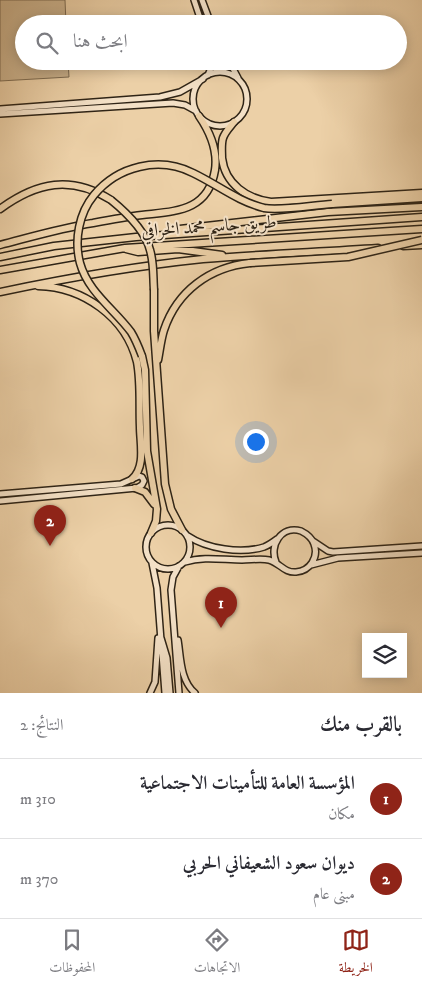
<!DOCTYPE html>
<html lang="ar">
<head>
<meta charset="utf-8">
<style>
	body { margin:0; font-family:"IM FELL DW Pica",Amiri,serif; background:#f2f2f3; color:#2b2b33; direction:rtl }
	.controls { position:absolute; right:15px; bottom:15px; display:grid; overflow:hidden; border-radius:0px; box-shadow:0 2px 12px #0003 }
	.controls button { width:45px; height:45px; display:grid; place-items:center; padding:0; border:0; border-bottom:1px solid #e1e1e2; background:#fff; color:#2b2b33; font:25px sans-serif }
	.you { position:absolute; left:255px; top:441px; width:18px; height:18px; margin:-12px; border:4px solid #fff; border-radius:50%; background:#1a73e8; box-shadow:0 0 0 8px #1a73e833 }
	.badge { display:grid; place-items:center; width:32px; height:32px; border-radius:50%; background:#8f2418; color:#fff; font-size:16px; font-weight:700 }
	.pin { position:absolute; translate:-50% -41px; filter:drop-shadow(0 1px 2px #0008) }
	.pin::after { content:''; position:absolute; top:26px; width:18px; height:15px; background:inherit; clip-path:polygon(0 0,100% 0,50% 100%) }
	.list { margin:0; padding:0; list-style:none }
	h2 { display:flex; justify-content:space-between; align-items:center; height:65px; margin:0; padding:0 20px; font-size:21px }
	h2 small { font-size:16px; font-weight:400; color:#7c7c81 }
	.list li { display:grid; grid-template-columns:32px 1fr auto; gap:15px; align-items:center; box-sizing:border-box; height:80px; padding:0 20px; border-top:1px solid #e1e1e2 }
	.list b { display:block; font-size:19px; white-space:nowrap }
	.list p { margin:0; font-size:16px; white-space:nowrap; color:#7c7c81 }
	.list em { font-size:16px; font-style:normal; color:#7c7c81 }
	.icon { flex:none; width:28px; height:28px; fill:none; stroke:currentColor; stroke-width:2; stroke-linecap:round; stroke-linejoin:round }
	.map { position:relative; flex:none; width:422px; height:693px; overflow:hidden; direction:ltr }
	.search { position:absolute; background:#fff; box-shadow:0 2px 12px #0003; left:15px; right:15px; top:15px; height:55px; display:flex; align-items:center; gap:12px; box-sizing:border-box; padding:0 18px; border-radius:28px; color:#7c7c81; font-size:19px }
	.sheet { height:225px; background:#fff }
	nav { display:flex; justify-content:space-around; align-items:center; box-sizing:border-box; height:70px; border-top:1px solid #e1e1e2; background:#fff; font-size:14px; color:#7c7c81 }
	nav a { display:grid; justify-items:center; gap:2px }
	nav .on { color:#8f2418 }
	.map>svg:first-child { display:block }
	.green { fill:#ccb38e; stroke:#7e6c52 }
	.lines { fill:none; stroke-linecap:round; stroke-linejoin:round }
	.secondary-casing { stroke:#2f2416; stroke-width:8 }
	.highway-casing { stroke:#2f2416; stroke-width:9 }
	.secondary { stroke:#f3e0c6; stroke-width:5 }
	.highway { stroke:#ecd0a7; stroke-width:6 }
	.highway-bridge-casing { stroke:#2f2416; stroke-width:9; stroke-linecap:butt }
	.highway-bridge { stroke:#ecd0a7; stroke-width:6 }
	.labels { text-anchor:middle; dominant-baseline:central; stroke-width:4; stroke-linejoin:round; paint-order:stroke }
	.street-label { font-size:18px; fill:#2f2416; stroke:#f3e0c6 }
</style>
</head>
<body>
<div class="map">
<svg width="422" height="693" viewBox="0 0 422 693">
	<rect width="100%" height="100%" fill="#ecd0a7"/>
	<filter id="stains"><feTurbulence type="fractalNoise" baseFrequency=".004" numOctaves="4"/><feColorMatrix values="0 0 0 0 .2 0 0 0 0 .09 0 0 0 0 .02 0 0 0 .5 -.17"/></filter>
	<radialGradient id="worn" r=".72"><stop offset=".6" stop-color="#630" stop-opacity="0"/><stop offset="1" stop-color="#630" stop-opacity=".3"/></radialGradient>
	<path class="green" d="M0 0H65L66 24H24V61H68L69 77 0 81Z"/>
	<g class="lines">
		<g class="secondary-casing">
			<path id="secondary" d="M194 0 202 24
				M202 0 211 24
				M229 61 238 78
				M193 99a27 27 0 1 1 54 0a27 27 0 1 1-54 0Z
				M208 75 214 61
				M0 109 160 97 180 92 203 79
				M0 114 173 103 185 105 196 111
				M0 494 121 484 139 476 142 477 144 481 142 485 137 488 0 501
				M146 547a22 22 0 1 1 44 0a22 22 0 1 1-44 0Z
				M188 536C207 549 241 554 264 547 269 545 273 542 277 539
				M313 541 328 551 333 552 422 546
				M185 562C204 556 223 560 242 560 251 560 261 558 269 560 280 563 284 573 296 572 310 571 319 557 314 544 312 538 307 534 301 531 281 525 269 546 276 562
				M152 563 157 588 165 693
				M311 565 338 558 422 553
				M161 638 167 658 170 693
				M178 640C181 658 180 680 195 693
				M150 693 155 682 158 638
				M179 693 171 590 173 577 179 566"/>
		</g>
		<g class="highway-casing">
			<path id="highway" d="M234 122C230 127 225 132 223 138 221 144 222 152 222 158 225 184 247 199 271 202L422 193
				M332 204 422 198
				M0 209C37 182 71 175 111 200
				M171 230 328 212 422 207
				M0 245C31 237 61 228 93 223 109 220 125 217 142 215 175 211 208 212 215 170 218 150 210 132 199 116
				M403 246 422 245
				M126 249 138 252 178 249 222 255
				M0 257 54 246 136 237 422 217
				M0 270 125 248 422 229
				M38 286C83 287 126 317 137 362 141 383 139 406 140 427 140 443 146 467 132 479
				M154 290V331L165 484 171 509 182 530
				M0 292C67 278 135 266 203 259 261 254 320 252 378 248
				M142 356 145 370 147 451 157 509 156 521 151 533
				M158 360C160 350 161 339 164 330 177 291 210 267 250 263
				M135 488 145 492 154 504"/>
		</g>
		<use href="#secondary" class="secondary"/>
		<use href="#highway" class="highway"/>
		<g class="highway-bridge-casing">
			<path id="highway-bridge" d="M111 200C127 213 145 230 150 250 154 263 153 277 154 290
				M250 263 348 257 422 240
				M142 356C139 348 136 340 131 332 114 309 88 292 80 263 74 240 79 213 94 195 118 166 159 156 193 173 218 185 237 201 264 208 281 211 314 205 332 204"/>
		</g>
		<use href="#highway-bridge" class="highway-bridge"/>
	</g>
	<g class="labels">
		<g class="street-label">
			<text transform="translate(209 227) rotate(-4)">طريق جاسم محمد الخرافي</text>
		</g>
	</g>
	<rect width="100%" height="100%" filter="url(#stains)"/>
	<rect width="100%" height="100%" fill="url(#worn)"/>
</svg>
<div class="controls">
<button><svg class="icon" aria-label="layers" viewBox="0 0 24 24"><path d="M12 4l9 5-9 5-9-5zM3 14l9 5 9-5"/></svg></button>
</div>
<div class="you"></div>
<div class="pin badge" style="left:221px;top:628px">1</div>
<div class="pin badge" style="left:50px;top:546px">2</div>
<div class="search"><svg class="icon" aria-label="search" viewBox="0 0 24 24"><circle cx="10" cy="10" r="6"/><path d="M15 15l6 6"/></svg>ابحث هنا</div>
</div>
<section class="sheet">
<h2>بالقرب منك<small>النتائج: 2</small></h2>
<ul class="list">
<li><span class="badge">1</span><div><b>المؤسسة العامة للتأمينات الاجتماعية</b><p>مكان</p></div><em>310 m</em></li>
<li><span class="badge">2</span><div><b>ديوان سعود الشعيفاني الحربي</b><p>مبنى عام</p></div><em>370 m</em></li>
</ul>
</section>
<nav>
<a class="on"><svg class="icon" aria-label="map" viewBox="0 0 24 24"><path d="M3 6l6-2 6 2 6-2v14l-6 2-6-2-6 2zM9 4v14M15 6v14"/></svg>الخريطة</a>
<a><svg class="icon" aria-label="directions" viewBox="0 0 24 24"><path d="M12 3l9 9-9 9-9-9zM9 14v-3h6M13 9l2 2-2 2"/></svg>الاتجاهات</a>
<a><svg class="icon" aria-label="saved" viewBox="0 0 24 24"><path d="M7 4h10v16l-5-4-5 4z"/></svg>المحفوظات</a>
</nav>
</body>
</html>
